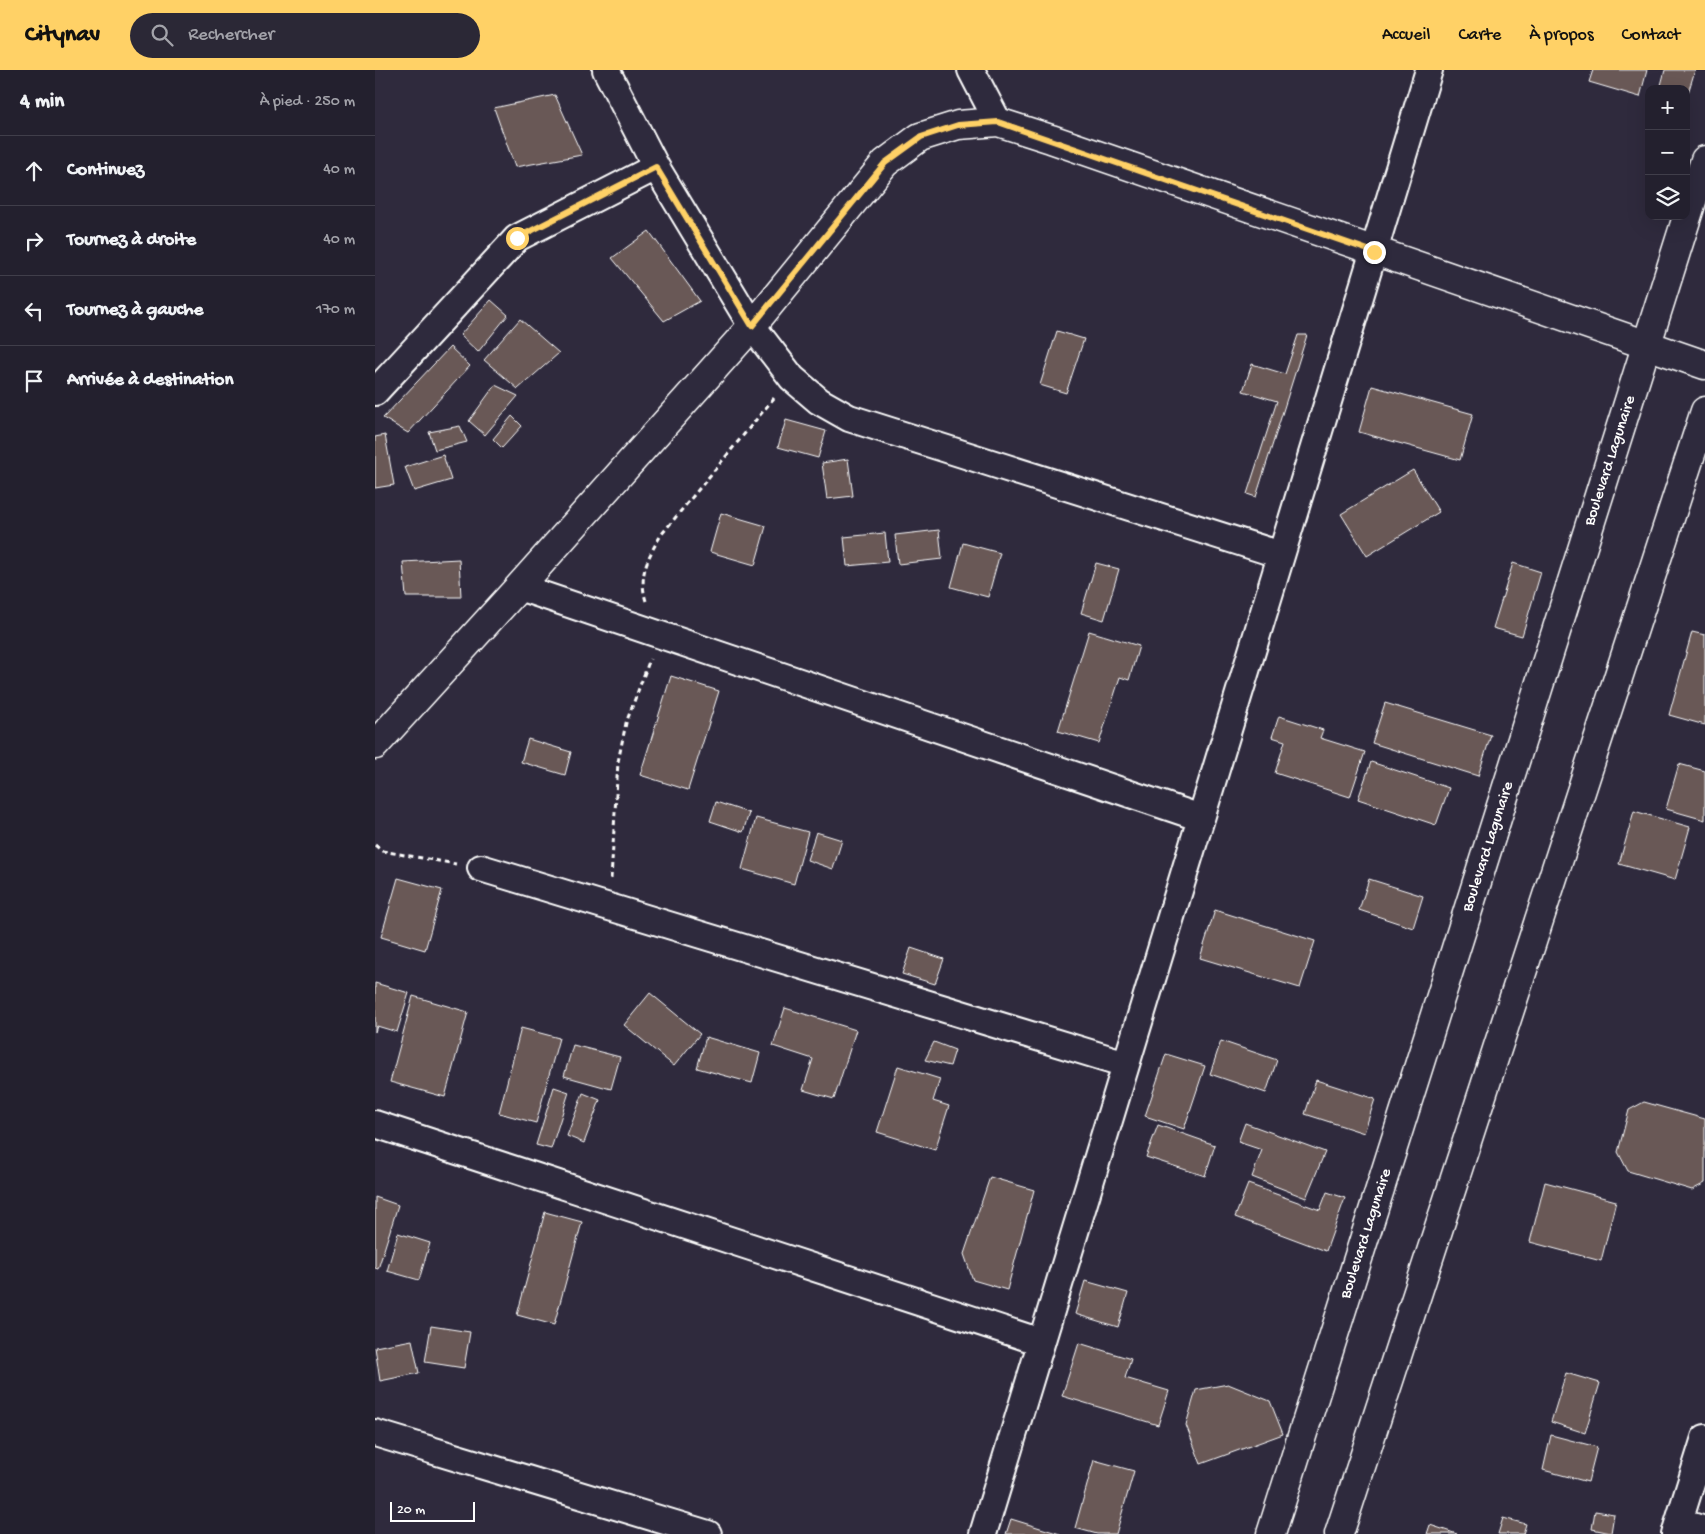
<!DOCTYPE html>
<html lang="fr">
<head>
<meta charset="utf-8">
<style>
	body { margin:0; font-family:"Gochi Hand",sans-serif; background:#2b2836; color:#f1f3f6 }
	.controls { position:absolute; right:15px; top:15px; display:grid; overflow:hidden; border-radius:10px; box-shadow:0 5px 20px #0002 }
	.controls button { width:45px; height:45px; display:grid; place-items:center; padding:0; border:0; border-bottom:1px solid #403e4a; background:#23202e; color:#f1f3f6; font:25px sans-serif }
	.scale { position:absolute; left:15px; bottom:12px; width:85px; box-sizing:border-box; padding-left:5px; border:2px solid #fff; border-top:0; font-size:14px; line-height:18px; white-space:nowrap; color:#fff; -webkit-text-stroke:4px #2f2a3d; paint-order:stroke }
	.stop { position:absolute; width:15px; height:15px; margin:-11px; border:4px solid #ffd166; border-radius:50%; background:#fff }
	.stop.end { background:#ffd166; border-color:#fff; box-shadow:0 1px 5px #0008 }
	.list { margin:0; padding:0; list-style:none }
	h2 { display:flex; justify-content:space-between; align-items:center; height:65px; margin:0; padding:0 20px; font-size:21px }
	h2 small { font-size:16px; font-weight:400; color:#a3a3aa }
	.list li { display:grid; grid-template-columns:32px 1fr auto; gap:15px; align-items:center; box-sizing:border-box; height:70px; padding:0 20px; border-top:1px solid #403e4a }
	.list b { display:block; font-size:19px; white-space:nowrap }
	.list em { font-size:16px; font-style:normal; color:#a3a3aa }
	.icon { flex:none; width:28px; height:28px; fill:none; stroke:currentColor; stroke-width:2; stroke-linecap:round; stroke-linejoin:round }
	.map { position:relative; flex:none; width:1330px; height:1464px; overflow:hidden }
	header { display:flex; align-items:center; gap:30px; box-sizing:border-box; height:70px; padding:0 25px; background:#ffd166; color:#111 }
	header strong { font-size:24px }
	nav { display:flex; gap:28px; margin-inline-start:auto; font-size:18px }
	.search { width:350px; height:45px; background:#2b2836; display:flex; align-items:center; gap:12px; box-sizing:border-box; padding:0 18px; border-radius:28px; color:#a3a3aa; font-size:19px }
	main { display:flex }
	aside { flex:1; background:#23202e }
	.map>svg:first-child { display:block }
	.building { fill:#695857; stroke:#fff }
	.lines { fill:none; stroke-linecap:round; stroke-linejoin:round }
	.minor-casing { stroke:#fff; stroke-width:30 }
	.tertiary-casing { stroke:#fff; stroke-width:31 }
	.secondary-casing { stroke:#fff; stroke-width:31 }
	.path { stroke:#fff; stroke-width:3; stroke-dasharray:5 4; stroke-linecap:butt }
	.minor { stroke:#2f2a3d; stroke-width:26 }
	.tertiary { stroke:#2f2a3d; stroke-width:28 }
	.secondary { stroke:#2f2a3d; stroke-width:28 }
	.route { stroke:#ffd166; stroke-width:6 }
	.labels { text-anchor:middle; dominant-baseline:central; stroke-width:5; stroke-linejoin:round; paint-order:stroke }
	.street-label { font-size:16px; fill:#fff; stroke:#2f2a3d }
</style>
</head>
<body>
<header>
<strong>Citynav</strong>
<div class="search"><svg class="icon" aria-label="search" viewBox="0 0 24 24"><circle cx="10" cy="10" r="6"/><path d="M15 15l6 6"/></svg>Rechercher</div>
<nav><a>Accueil</a><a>Carte</a><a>À propos</a><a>Contact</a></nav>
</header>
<main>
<aside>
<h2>4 min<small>À pied · 250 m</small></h2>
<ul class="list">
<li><svg class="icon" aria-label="ahead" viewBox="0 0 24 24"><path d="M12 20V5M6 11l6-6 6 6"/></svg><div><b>Continuez</b></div><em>40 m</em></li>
<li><svg class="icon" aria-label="right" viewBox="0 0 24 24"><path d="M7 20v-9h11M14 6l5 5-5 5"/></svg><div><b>Tournez à droite</b></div><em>40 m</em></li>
<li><svg class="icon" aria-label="left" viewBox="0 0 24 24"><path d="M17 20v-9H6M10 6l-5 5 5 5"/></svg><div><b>Tournez à gauche</b></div><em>170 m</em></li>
<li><svg class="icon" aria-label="arrive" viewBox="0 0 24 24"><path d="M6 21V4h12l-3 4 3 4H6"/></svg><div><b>Arrivée à destination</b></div></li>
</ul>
</aside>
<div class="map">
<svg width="1330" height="1464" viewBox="0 0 1330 1464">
	<rect width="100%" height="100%" fill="#2f2a3d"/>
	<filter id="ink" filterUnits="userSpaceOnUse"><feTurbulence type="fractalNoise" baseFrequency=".02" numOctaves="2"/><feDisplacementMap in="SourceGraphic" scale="10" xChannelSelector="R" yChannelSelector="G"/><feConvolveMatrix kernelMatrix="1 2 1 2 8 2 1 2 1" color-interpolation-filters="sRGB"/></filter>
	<g filter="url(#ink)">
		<path class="building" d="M1218 0H1272L1265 27 1214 12Z
			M1290 0H1320L1311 30V19H1285Z
			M180 25 207 85 140 97 119 38Z
			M274 161 325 231 289 251 237 188Z
			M116 230 133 245 103 282 85 265Z
			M145 249 184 283 143 319 109 290Z
			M682 261 709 269 691 323 665 315Z
			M923 265H932L881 427 872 424 902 331 868 321 877 294 910 304Z
			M75 277 95 296 33 363 8 348Z
			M120 315 143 326 110 365 94 351Z
			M997 316 1098 344 1085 390 984 362Z
			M137 346 147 356 127 378 118 369Z
			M411 350 451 361 443 388 403 377Z
			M85 356 92 372 60 380 54 362Z
			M10 365 19 415 0 418V367Z
			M68 385 76 410 39 421 30 397Z
			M473 389 478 426 452 429 447 393Z
			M1038 400 1064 442 992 486 966 444Z
			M346 443 391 456 380 495 335 482Z
			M564 460 567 489 523 494 520 465Z
			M510 463 513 492 472 496 469 467Z
			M588 473 625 483 613 527 576 517Z
			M84 489 86 527H31L28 492Z
			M721 493 744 499 729 550 706 543Z
			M1138 493 1166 502 1147 566 1118 558Z
			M714 561 764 576 754 610 745 607 724 673 683 661Z
			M1317 562 1330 565V655L1294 645Z
			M296 606 344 621 313 720 265 705Z
			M1010 633 1116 665 1103 706 997 673Z
			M904 646 948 660 945 668 990 682 975 727 900 703 910 671 897 667Z
			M153 669 196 682 190 705 146 692Z
			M996 692 1074 718 1061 755 983 729Z
			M1304 694 1330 701V750L1291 739Z
			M341 732 374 743 368 762 335 751Z
			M1259 741 1315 757 1300 810 1244 794Z
			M381 748 433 762 419 814 367 799Z
			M441 762 467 770 458 799 432 790Z
			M23 808 67 820 50 880 6 867Z
			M994 809 1048 826 1038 858 984 840Z
			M840 840 940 871 925 918 825 888Z
			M536 878 569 889 560 914 527 904Z
			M0 913 34 923 22 962 2 956 0 962Z
			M275 923 325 964 299 996 249 955Z
			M38 926 93 942 70 1027 15 1012Z
			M410 938 481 960 459 1029 428 1020 438 989 398 976Z
			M146 958 184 968 161 1053 124 1043Z
			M331 967 385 983 377 1013 322 998Z
			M846 971 902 990 891 1023 835 1004Z
			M559 972 580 980 575 996 550 990Z
			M198 975 245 987 236 1019 189 1006Z
			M791 984 830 996 809 1059 770 1046Z
			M523 996 565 1009 558 1031 574 1036 560 1080 502 1062Z
			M941 1010 1000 1029 989 1063 930 1044Z
			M179 1017 194 1022 176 1079 161 1075Z
			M208 1023 225 1030 209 1073 192 1066Z
			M1269 1032 1330 1049V1113L1317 1120 1253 1101 1243 1082 1254 1040Z
			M870 1053 950 1082 931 1128 877 1107 887 1080 863 1072Z
			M783 1055 840 1075 830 1106 771 1087Z
			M615 1107 659 1120 632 1220 598 1210 589 1184Z
			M1170 1112 1241 1131 1226 1191 1155 1172Z
			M873 1114 945 1140 952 1122 970 1128 951 1181 860 1147Z
			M0 1127 23 1135 3 1199 0 1198Z
			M170 1142 207 1152 179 1255 142 1245Z
			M23 1163 55 1173 44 1210 12 1201Z
			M710 1211 753 1223 743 1257 700 1244Z
			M56 1256 95 1262 89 1298 50 1292Z
			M37 1270 44 1303 5 1311 0 1277Z
			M704 1273 756 1289 750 1308 794 1321 783 1355 687 1326Z
			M1191 1303 1225 1313 1210 1363 1176 1352Z
			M853 1314 895 1331 908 1364 826 1394 811 1355 821 1320Z
			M1176 1365 1222 1377 1213 1412 1168 1400Z
			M719 1390 759 1401 741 1464H722L700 1458Z
			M1220 1441 1239 1444 1236 1463 1217 1459Z
			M1128 1448 1151 1454 1148 1464H1123Z
			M636 1449 685 1464H631Z
			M1055 1455 1082 1464H1052Z"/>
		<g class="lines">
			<g class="minor-casing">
				<path id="minor" d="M231 0 281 97 377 256 417 308 444 331 474 348 906 485
					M596 0 623 52
					M0 322 142 168 281 97
					M144 517 826 748
					M106 798 751 994
					M0 1054 666 1272
					M0 1363 333 1464
					M1304 1452 1330 1460
					M608 1464 1054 0
					M1300 1464 1330 1368"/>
			</g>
			<g class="tertiary-casing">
				<path id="tertiary" d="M0 675 144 517 377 256 510 93 545 67 583 55 623 52 676 69 1330 295"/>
			</g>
			<g class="secondary-casing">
				<path id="secondary" d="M896 1464 1330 90
					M964 1464 1330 341"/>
			</g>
			<path class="path" d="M271 531C263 505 273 487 286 465L399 328
				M0 775 7 781 81 794
				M236 809 243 692 251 653 275 589"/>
			<use href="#minor" class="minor"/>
			<use href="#tertiary" class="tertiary"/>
			<use href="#secondary" class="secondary"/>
		</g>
	</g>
	<g class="lines" filter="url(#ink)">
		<path class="route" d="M142 168 281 97 377 256 510 93 546 67 583 55 623 52 999 182"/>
	</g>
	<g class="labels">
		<g class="street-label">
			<text transform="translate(1236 391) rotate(-72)">Boulevard Lagunaire</text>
			<text transform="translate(1114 777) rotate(-72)">Boulevard Lagunaire</text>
			<text transform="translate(992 1164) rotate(-72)">Boulevard Lagunaire</text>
		</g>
	</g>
</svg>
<div class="controls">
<button>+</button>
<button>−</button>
<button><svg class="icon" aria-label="layers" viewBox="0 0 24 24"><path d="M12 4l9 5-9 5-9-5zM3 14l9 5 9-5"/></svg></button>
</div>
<div class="scale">20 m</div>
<div class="stop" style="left:142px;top:168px"></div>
<div class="stop end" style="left:999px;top:182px"></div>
</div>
</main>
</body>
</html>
